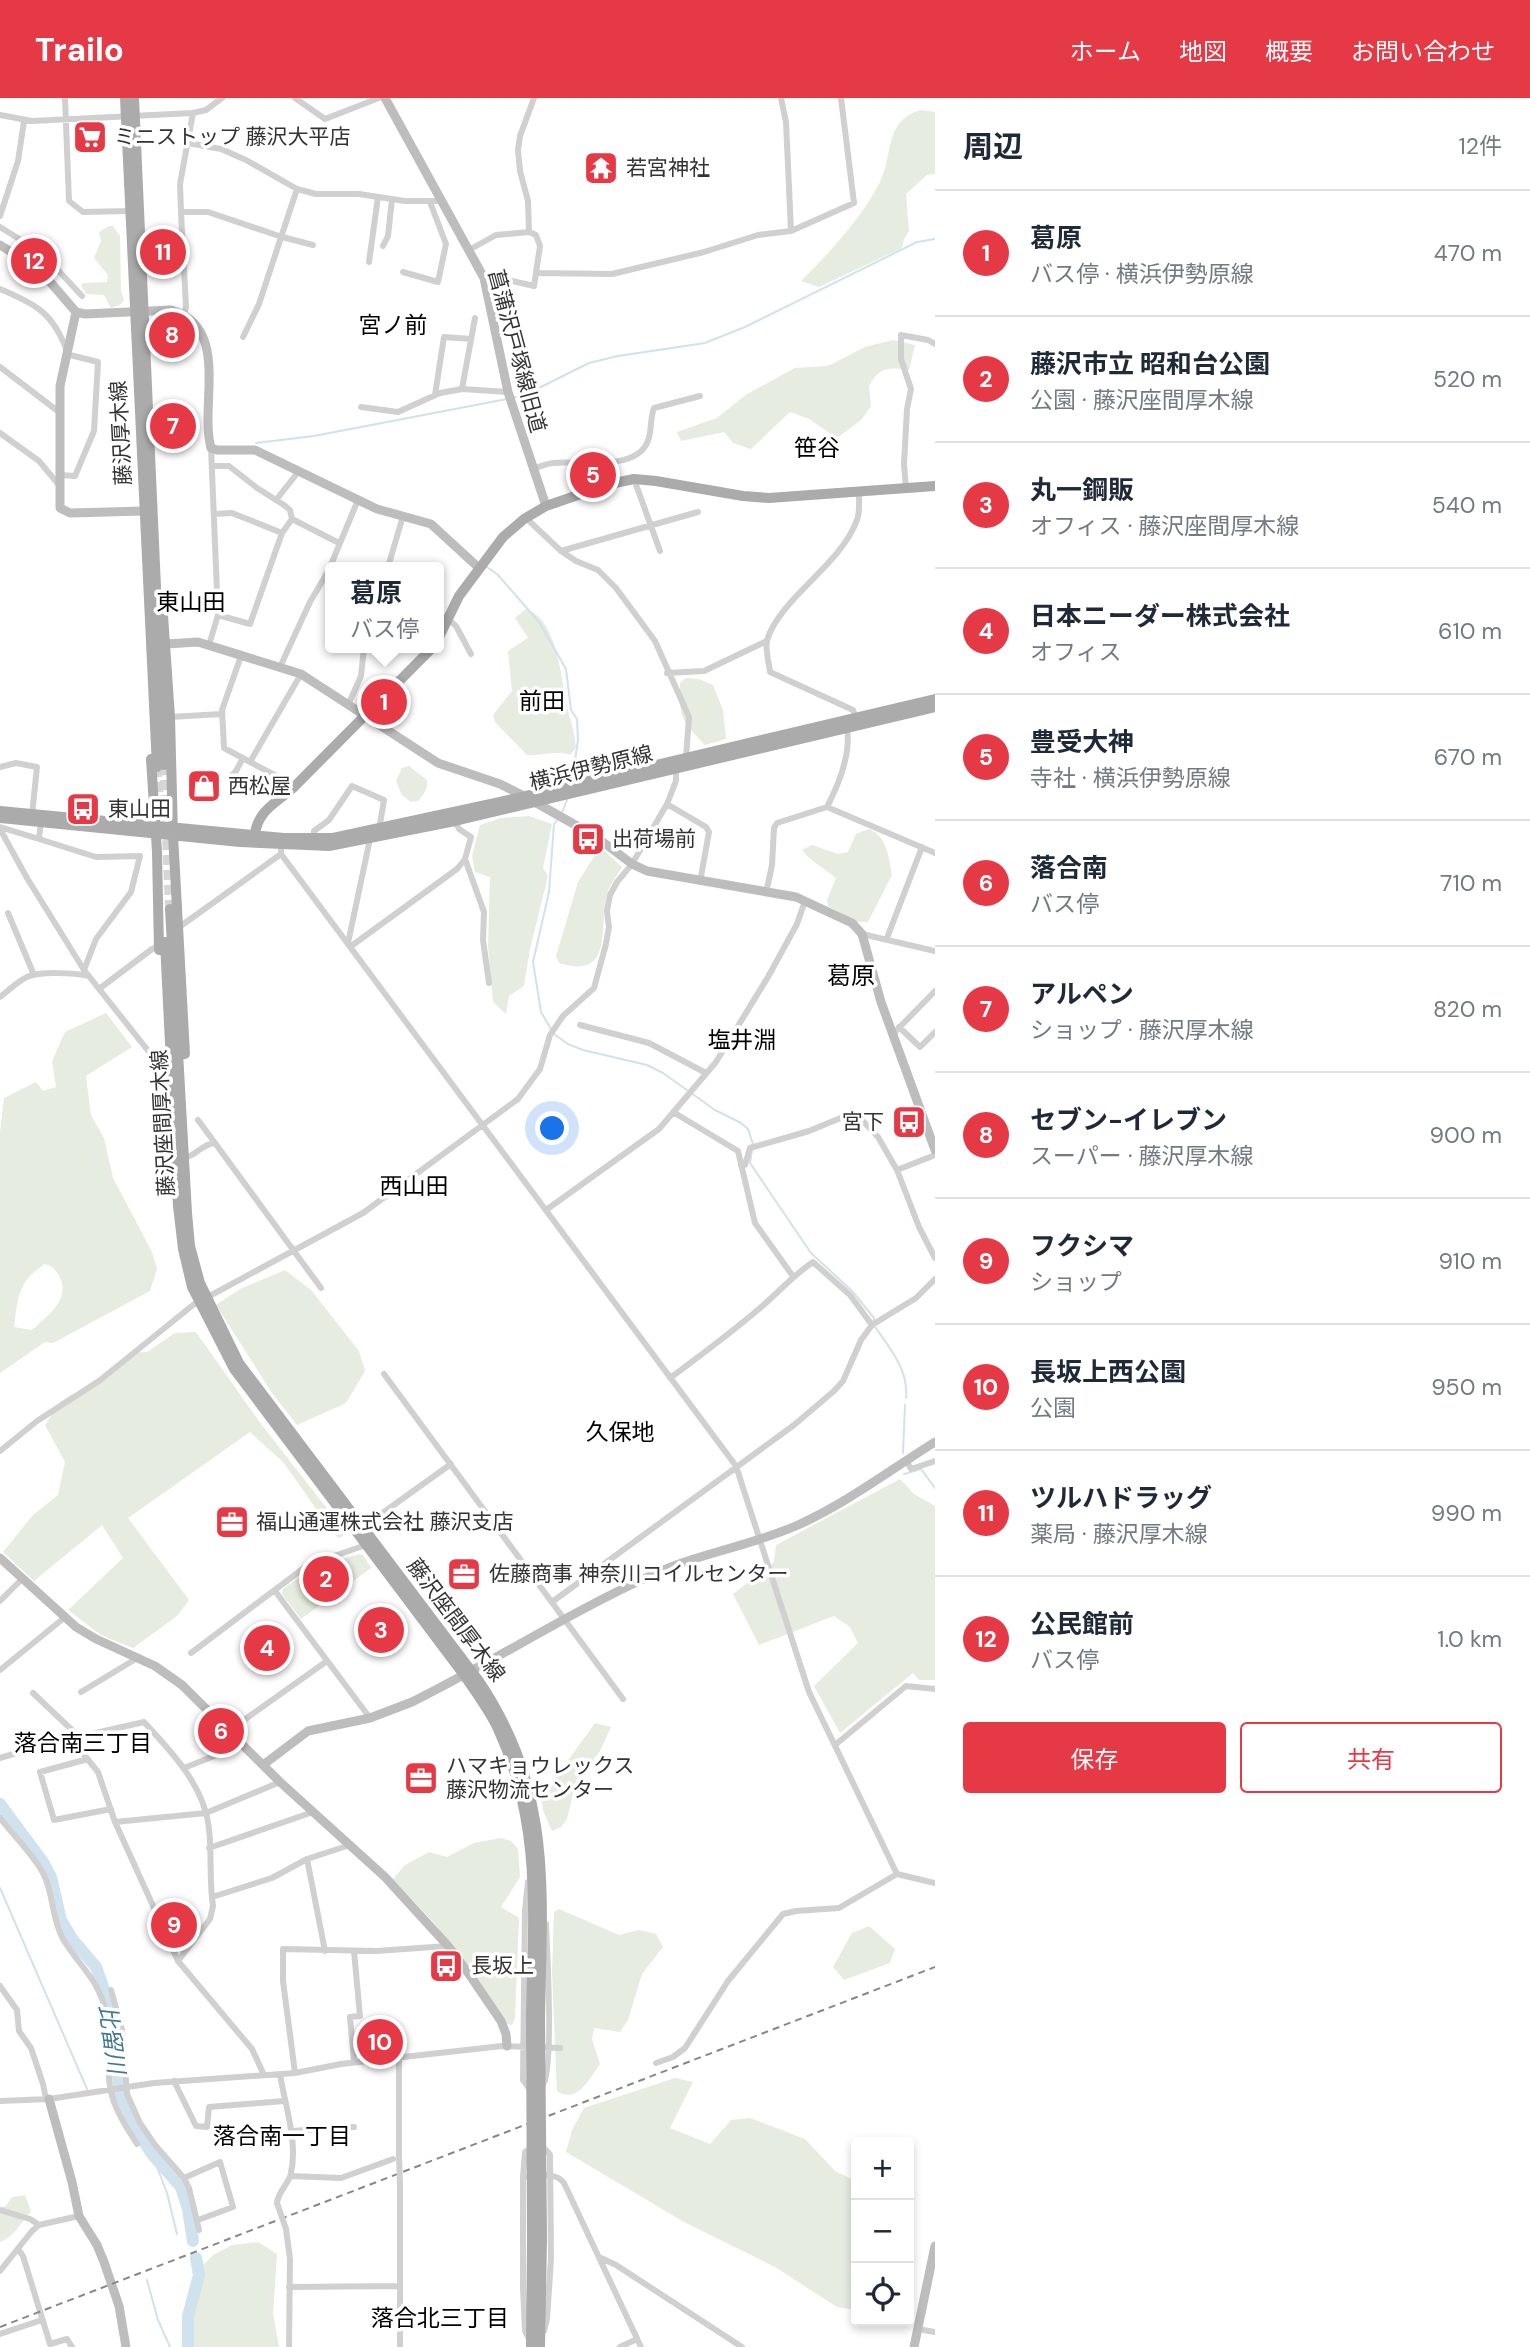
<!DOCTYPE html>
<html lang="ja">
<head>
<meta charset="utf-8">
<style>
	body { margin:0; font-family:"DM Sans","Noto Sans JP",sans-serif; background:#f6f6f7; color:#1f2937 }
	.controls { position:absolute; right:21px; bottom:21px; display:grid; overflow:hidden; border-radius:7px; box-shadow:0 4px 10px #0003 }
	.controls button { width:63px; height:63px; display:grid; place-items:center; padding:0; border:0; border-bottom:2px solid #e0e1e3; background:#fff; color:#1f2937; font:35px sans-serif }
	.you { position:absolute; left:553px; top:1031px; width:24px; height:24px; margin:-18px; border:5px solid #fff; border-radius:50%; background:#1a73e8; box-shadow:0 0 0 10px #1a73e833 }
	.badge { display:grid; place-items:center; width:46px; height:46px; border-radius:50%; background:#e63946; color:#fff; font-size:23px; font-weight:700 }
	.pin { position:absolute; translate:-50% -50%; border:4px solid #fff; box-shadow:0 2px 7px #0006 }
	.popup { position:absolute; left:325px; top:464px; width:119px; height:91px; box-sizing:border-box; display:grid; place-content:center; border-radius:7px; background:#fff; filter:drop-shadow(0 2px 5px #0005); font-size:23px; white-space:nowrap; color:#747a83 }
	.popup b { font-size:26px; color:#1f2937 }
	.popup::after { content:''; position:absolute; left:50%; top:100%; margin-left:-14px; border:14px solid transparent; border-top-color:#fff }
	.list { margin:0; padding:0; list-style:none }
	h2 { display:flex; justify-content:space-between; align-items:center; height:91px; margin:0; padding:0 28px; font-size:30px }
	h2 small { font-size:23px; font-weight:400; color:#747a83 }
	.list li { display:grid; grid-template-columns:46px 1fr auto; gap:21px; align-items:center; box-sizing:border-box; height:126px; padding:0 28px; border-top:2px solid #e0e1e3 }
	.list b { display:block; font-size:26px; white-space:nowrap }
	.list p { margin:0; font-size:23px; white-space:nowrap; color:#747a83 }
	.list em { font-size:23px; font-style:normal; color:#747a83 }
	.actions { display:flex; gap:14px; padding:21px 28px }
	.actions a { flex:1; padding:16px 0; border:2px solid #e63946; border-radius:7px; text-align:center; font-size:24px; color:#e63946 }
	.actions .main { background:#e63946; color:#fff }
	.icon { flex:none; width:38px; height:38px; fill:none; stroke:currentColor; stroke-width:2; stroke-linecap:round; stroke-linejoin:round }
	.map { position:relative; flex:none; width:935px; height:2249px; overflow:hidden }
	header { display:flex; align-items:center; gap:42px; box-sizing:border-box; height:98px; padding:0 35px; background:#e63946; color:#fff }
	header strong { font-size:33px }
	nav { display:flex; gap:38px; margin-inline-start:auto; font-size:24px }
	main { display:flex }
	aside { flex:1; background:#fff }
	.map>svg:first-child { display:block }
	.green { fill:#e6ecdf; fill-rule:evenodd }
	.lines { fill:none; stroke-linecap:round; stroke-linejoin:round }
	.stream { stroke:#cfe2ee; stroke-width:2 }
	.river { stroke:#cfe2ee; stroke-width:12 }
	.primary-tunnel { stroke:#d6d6d6; stroke-width:10; stroke-dasharray:10 5; stroke-linecap:butt }
	.street { stroke:#d0d0d0; stroke-width:6 }
	.secondary { stroke:#bdbdbd; stroke-width:9 }
	.primary { stroke:#ababab; stroke-width:10 }
	.rail { stroke:#888; stroke-width:2; stroke-dasharray:7 5; stroke-linecap:butt }
	.street-bridge { stroke:#d0d0d0; stroke-width:6 }
	.primary-bridge { stroke:#ababab; stroke-width:10 }
	.labels { text-anchor:middle; dominant-baseline:central; stroke-width:7; stroke-linejoin:round; paint-order:stroke }
	.poi-label { font-size:21px; fill:#333; stroke:#fff; text-anchor:start }
	.street-label { font-size:21px; fill:#333; stroke:#fff }
	.neighbourhood-label { font-size:23px; fill:#000; stroke:#fff }
	.water-label { font-size:23px; font-style:italic; fill:#3f7597; stroke:#fff }
	.quarter-label { font-size:24px; fill:#000; stroke:#fff }
</style>
</head>
<body>
<header>
<strong>Trailo</strong>
<nav><a>ホーム</a><a>地図</a><a>概要</a><a>お問い合わせ</a></nav>
</header>
<main>
<div class="map">
<svg width="935" height="2249" viewBox="0 0 935 2249">
	<rect width="100%" height="100%" fill="#fff"/>
	<path class="green" d="M921 12 935 14V76L927 77 906 96 909 133 904 141 902 150 819 189 801 183C830 154 859 123 879 86 894 58 883 23 921 12Z
		M109 128H113L120 138 121 193 124 202 120 207 111 210 104 197 86 196 81 187 83 185 107 184 108 177 94 160 101 143 99 134Z
		M893 242 915 247 909 272C889 269 879 269 869 288L871 308 861 322 837 340 809 321 790 314 751 351 733 345 724 334 681 343 677 334 717 320 747 296 795 270 828 268 865 249Z
		M526 511C558 522 561 581 567 608 570 622 575 635 576 650L570 657C559 652 541 658 527 657L495 624 493 617 512 593 508 553 528 540 515 520Z
		M686 580 699 581 713 587 723 612 726 641 705 647C681 622 679 620 680 585Z
		M409 668 427 682C428 691 424 696 418 703L411 704 402 697 396 683 402 670Z
		M529 718 552 726 543 770 548 778 530 851 524 888 509 898 506 916 493 904 488 848 490 779 475 774 472 758 480 727 501 720Z
		M869 731C887 738 889 760 892 777L868 824H857L828 808 827 802 836 780 809 760 802 752 812 747 838 756 848 754 856 736Z
		M600 749 622 769C618 776 611 785 608 793 597 825 617 883 559 865L556 858 578 784Z
		M106 915 132 949 86 978 91 1017 104 1040 113 1080 152 1154 157 1171 150 1193 53 1245 45 1244 0 1275V1034L4 1000 36 984 43 993 56 989 52 963 65 934ZM45 1166C52 1168 54 1170 58 1176 73 1200 48 1217 32 1232L14 1229C18 1199 18 1183 45 1166Z
		M285 1172 311 1192 359 1253 365 1273 346 1305 297 1327 272 1295 216 1207 240 1191Z
		M196 1234 261 1326 343 1431V1438L339 1440 333 1435 284 1365 250 1334 128 1420 189 1502 177 1518 133 1550 101 1537 68 1512 123 1460 102 1427 34 1483 3 1454 33 1417 58 1397 65 1364 45 1327 61 1303 101 1280 133 1255 147 1254 175 1235Z
		M900 1381 914 1396 935 1408V1582H919L913 1575 840 1635 814 1588 858 1545 850 1529 834 1518 759 1547 733 1496 774 1464 776 1447Z
		M359 1456 363 1457 371 1470 301 1521 282 1496 283 1491 310 1471Z
		M595 1625 611 1629 600 1653 576 1683 567 1721 561 1729 552 1733 544 1715 541 1700Z
		M501 1740 511 1743 518 1751 520 1779 501 1809 519 1820 515 1920 512 1927 507 1926 435 1826 393 1781 405 1767 429 1754 447 1759 474 1745Z
		M559 1811 619 1837 639 1832 656 1836 663 1849 642 1876 628 1922 620 1934 594 1930 592 1941 600 1966C589 1981 578 2006 557 1993L552 1873 554 1814Z
		M869 1828 895 1851 890 1865 844 1882 833 1869 852 1835Z
		M392 1928 394 1958 368 1960 365 1929Z
		M675 1980 693 1984 670 2030 710 2046 731 2022 750 2020 805 2041 835 2073 856 2083V2212L837 2209 775 2169 684 2124 566 2054 572 2032 584 2010Z
		M25 2097 31 2113C22 2124 13 2140 0 2144V2109L6 2108 12 2099Z
		M258 2144 277 2156 273 2216 279 2249H194L193 2220 201 2169 213 2157 232 2147Z"/>
	<g class="lines">
		<path class="stream" d="M512 300 529 295 589 265 618 258 705 245 745 229 917 144 935 141
			M256 345 314 338 507 301
			M487 469 498 477 539 524 566 571 571 612 577 621 578 642 572 684
			M561 717 567 702
			M558 721 554 726 549 794 533 864 541 914 554 936 568 946 583 952 647 967 663 975 715 1012 741 1025 748 1031 753 1046 750 1065 811 1155 853 1194 874 1220V1224
			M875 1229C890 1250 909 1273 906 1300
			M903 1355 905 1307
			M904 1376 921 1371 935 1390
			M0 1790 87 1991
			M152 2056 167 2095 177 2136
			M147 2182 158 2222 170 2249"/>
		<path class="river" d="M0 1706 43 1764 51 1779 61 1822 73 1842 96 1869 111 1912 120 1997 138 2034 152 2056 181 2089 188 2111 193 2143
			M188 2249V2218L199 2177 196 2160"/>
		<path class="primary-tunnel" d="M164 667 170 811
			M157 669 160 716"/>
		<path class="street" d="M65 0 69 103 83 114 131 113
			M295 0 325 21 379 0
			M781 0 786 24 791 133
			M0 17 32 23 193 15
			M188 45 221 51 246 62 297 91 316 96H359L405 103H443
			M181 114 180 86 193 15 206 12 222 0
			M0 118 18 63 24 23
			M0 129 42 155 82 198
			M383 148 388 138 392 101
			M469 152 496 137 529 134 528 103 520 73 518 52 520 38 534 0
			M369 164 378 99
			M403 174 438 184 446 146 430 104
			M536 175 612 176 704 154 758 137 791 133 854 105 841 0
			M482 176 534 188 540 148 536 137 529 134
			M0 191C36 206 53 215 67 253
			M184 216 186 209 181 114H208L282 139 313 147
			M243 239 259 206 297 91
			M0 269 59 314
			M462 291 475 220
			M435 297 444 239 471 241
			M361 309 398 314 440 295 462 291 508 294
			M0 335 39 363 59 387
			M605 364 610 386
			M212 368H229L257 390 284 407 290 412 292 421 339 445
			M532 371C538 369 546 366 553 365 578 362 631 373 646 347 653 335 649 323 654 310L700 298
			M60 377 75 378 94 333 98 264 66 256
			M634 381 660 453
			M906 391 904 366 907 311 911 291 901 261V237L928 242 935 246
			M276 402 299 373
			M214 416 232 415 282 435
			M526 420 561 453 576 463 598 472 616 490 655 543 689 619 686 660
			M561 453 698 414
			M330 469 358 402
			M388 469 403 418
			M218 517 250 526 282 435 292 421
			M449 522 456 528 471 556
			M209 547 218 517 211 350
			M241 558 222 612 224 650 250 664 301 576
			M280 569 310 504 330 470
			M667 575 704 573 767 543
			M348 607 361 578 364 550
			M170 619 222 616
			M856 620 853 612 770 574C769 565 765 551 767 542 781 499 840 468 857 422 860 414 859 403 859 395
			M250 664 295 688
			M0 669 16 665 37 669 32 717
			M229 680 236 673 243 660
			M667 706 706 729 709 734 700 784
			M827 709C839 686 851 656 847 630
			M0 729 39 741 41 724
			M0 731 27 780 84 872 165 974
			M39 741 96 759 140 758 131 794 96 841 84 872
			M314 741V733L329 722 352 688 384 702 379 732
			M281 747V756L736 1368 809 1594 897 1776
			M465 761 484 814 483 842 489 885
			M766 795 772 767 774 730 777 725 827 709 935 755
			M8 815 34 877
			M178 830 281 756
			M862 836 935 853
			M887 840 922 749
			M348 845 370 741
			M350 849 457 771 465 761 471 739 459 731 455 723
			M99 891 152 851 159 848
			M0 899C9 892 18 883 27 879 40 873 75 875 89 878
			M580 927 649 945 706 975
			M899 929 920 949 935 934
			M893 936 935 893
			M673 1014 738 1053 755 1125 792 1177
			M198 1022 215 1045
			M184 1060C196 1058 202 1046 215 1045L321 1190
			M741 1067H745L750 1050 809 1033 848 1017 861 1021 878 1039 897 1072 919 1129 935 1160
			M897 1072 935 1057
			M546 1112 659 1031 716 964 768 879 797 826 805 803
			M384 1276 623 1601
			M670 1280C701 1257 731 1235 760 1210 779 1194 791 1179 813 1164L850 1197 872 1227
			M0 1353 37 1323 99 1283 193 1207 363 1115 518 1001 540 971 550 937 563 918 594 890 606 846 609 829 607 813 610 797 617 784 632 766 667 706 676 683V669
			M906 1362 911 1371 935 1363
			M363 1429 451 1366
			M275 1493 370 1620
			M0 1503 23 1480
			M552 1504 794 1327 834 1293 843 1283 861 1242 872 1227 916 1200 935 1181
			M191 1555 308 1467 366 1447
			M0 1572 64 1520
			M81 1594 139 1559
			M33 1595 73 1633 76 1647 98 1674 115 1724
			M230 1632 327 1563
			M835 1647 906 1588 935 1591
			M0 1660 47 1646 144 1624C172 1654 205 1689 209 1731 212 1757 209 1783 213 1808L210 1821 178 1863
			M88 1661 40 1674 54 1722 111 1711
			M184 1670 214 1658 240 1643
			M0 1720C14 1738 32 1755 43 1775 54 1795 51 1820 63 1841 79 1868 98 1880 106 1914 112 1940 105 1968 111 1994 115 2012 127 2030 137 2046
			M209 1750 313 1714
			M307 1761 325 1853
			M528 1784 525 1812 523 1982 528 1989C533 1990 539 1991 543 1986 554 1976 547 1848 546 1826
			M212 1799 272 1780 307 1761 350 1747
			M354 1853 360 1918 350 1919 354 1964
			M0 1888 17 1912 19 1933 31 1950 43 1986 46 2001
			M111 1892 122 1932 127 1996 140 2025 155 2047 184 2080 189 2090 199 2132
			M399 1961V2058
			M656 1965 673 1959 685 1950 728 1883 783 1816 796 1813 839 1810 897 1776 935 1785
			M295 1975 283 1883V1851L376 1853 448 1848
			M264 1977 252 1951 178 1863 115 1724 206 1715 280 1684
			M174 1983 196 2028 207 2029 209 2009 284 2003
			M0 2003 49 2001 154 1985 295 1975 341 1966 502 1948 560 1950
			M292 2033 354 2029
			M291 2078 341 2080 393 2061
			M523 2079 525 2054C531 2049 542 2048 548 2054L550 2057 551 2160 547 2221 544 2233
			M184 2080 220 2064 233 2109 198 2122
			M400 2088V2249
			M277 2105C278 2093 289 2086 291 2075 298 2043 285 2008 280 1976
			M0 2112 30 2121 39 2127
			M286 2131 290 2161 289 2249
			M18 2151 23 2158 50 2246 67 2241 72 2249
			M599 2159 616 2167 742 2249
			M0 2173 32 2133 39 2127 79 2118
			M289 2189 399 2188
			M918 2231 935 2234
			M0 2236 42 2222
			M529 2241 525 2233 523 2189V2079C537 2078 555 2073 564 2085L641 2249
			M620 2249 637 2241"/>
		<path class="secondary" d="M385 0 484 180 508 294 546 408
			M0 147 39 171 76 214 85 216 171 212C231 229 199 307 211 350L217 352H255L377 411 431 426 479 470
			M76 214 60 288V410L70 415 144 413
			M166 546 198 544 301 576 438 665 500 686 524 698 595 738 632 766 647 773 796 799 852 825 862 836 881 904 935 1052
			M0 1460 76 1529 96 1541 155 1568 182 1587 280 1684 385 1779 448 1848 469 1876 501 1923 506 1936 507 1948
			M263 1667 308 1633 370 1620 412 1604C493 1564 570 1514 652 1477 699 1455 751 1448 798 1427 847 1405 890 1372 935 1344
			M49 2001 72 2084 79 2118 97 2147 104 2164 119 2208 126 2249
			M914 2249 935 2148"/>
		<path class="primary" d="M125 0 157 669
			M134 0 164 667
			M163 517 170 619 173 737 185 956
			M438 541 459 498 503 439 524 421 546 408 610 386 634 381 656 383 743 398 769 400 935 388
			M151 661 157 754 159 852
			M0 713 284 740H333L500 704 935 601
			M0 720 240 744 329 748 455 723 935 609
			M254 741C257 711 275 707 295 688L432 550
			M170 811 187 1115 190 1148 200 1185 239 1265 479 1583C554 1694 542 1793 540 1920
			M165 844 178 1108 183 1151 192 1189 234 1271 464 1577C476 1595 489 1612 498 1631 542 1726 533 1818 531 1919
			M531 2249 532 2139
			M540 2249 542 2141"/>
		<path class="rail" d="M0 2229 935 1869"/>
		<path class="street-bridge" d="M399 2058 400 2088
			M277 2105 286 2131"/>
		<path class="primary-bridge" d="M531 1919 532 2139
			M540 1920 542 2141"/>
	</g>
	<defs>
		<g id="supermarket-square" transform="scale(1.75)"><rect x="-9" y="-9" width="18" height="18" rx="4" fill="#e63946" stroke="#fff"/><path d="M-6-5.5h2.5l.6 2H6L4.5 2H-2.5L-4.4-4H-6ZM-1.5 3.2a1.3 1.3 0 1 0 .1 0ZM3 3.2a1.3 1.3 0 1 0 .1 0Z" fill="#fff"/></g>
		<g id="temple-square" transform="scale(1.75)"><rect x="-9" y="-9" width="18" height="18" rx="4" fill="#e63946" stroke="#fff"/><path d="M0-6L5-2H3V0L6.5 2.5H4V6H1.5V3h-3V6H-4V2.5H-6.5L-3 0V-2H-5Z" fill="#fff"/></g>
		<g id="shop-square" transform="scale(1.75)"><rect x="-9" y="-9" width="18" height="18" rx="4" fill="#e63946" stroke="#fff"/><path d="M-5-2.5h2.3a2.7 3.5 0 0 1 5.4 0H5L5.5 6h-11ZM-1.5-2.5h3a1.5 2.3 0 0 0-3 0Z" fill="#fff"/></g>
		<g id="bus-square" transform="scale(1.75)"><rect x="-9" y="-9" width="18" height="18" rx="4" fill="#e63946" stroke="#fff"/><path d="M-5-6H5V4H4V6H2V4H-2V6H-4V4H-5ZM-3.5-4V0h7V-4ZM-3.5 1.2v1.5H-2V1.2ZM2 1.2v1.5H3.5V1.2Z" fill="#fff"/></g>
		<g id="office-square" transform="scale(1.75)"><rect x="-9" y="-9" width="18" height="18" rx="4" fill="#e63946" stroke="#fff"/><path d="M-6-3h4V-5.5h4V-3h4V5H-6ZM-1-4.5V-3h2v-1.5ZM-6 0V1H6V0Z" fill="#fff"/></g>
	</defs>
	<g fill-rule="evenodd">
		<use href="#supermarket-square" x="90" y="39"/>
		<use href="#temple-square" x="601" y="70"/>
		<use href="#shop-square" x="204" y="688"/>
		<use href="#bus-square" x="83" y="711"/>
		<use href="#bus-square" x="588" y="741"/>
		<use href="#bus-square" x="909" y="1024"/>
		<use href="#office-square" x="232" y="1424"/>
		<use href="#office-square" x="464" y="1476"/>
		<use href="#office-square" x="421" y="1680"/>
		<use href="#bus-square" x="446" y="1868"/>
	</g>
	<g class="labels">
		<g class="poi-label">
			<text x="114" y="39">ミニストップ 藤沢大平店</text>
			<text x="626" y="70">若宮神社</text>
			<text x="228" y="688">西松屋</text>
			<text x="108" y="711">東山田</text>
			<text x="612" y="741">出荷場前</text>
			<text x="884" y="1024" text-anchor="end">宮下</text>
			<text x="256" y="1424">福山通運株式会社 藤沢支店</text>
			<text x="489" y="1476">佐藤商事 神奈川コイルセンター</text>
			<text x="446" y="1668">ハマキョウレックス<tspan x="446" dy="24">藤沢物流センター</tspan></text>
			<text x="471" y="1868">長坂上</text>
		</g>
		<g class="street-label">
			<text transform="translate(517 253) rotate(75)">菖蒲沢戸塚線旧道</text>
			<text transform="translate(121 335) rotate(-93)">藤沢厚木線</text>
			<text transform="translate(591 670) rotate(-14)">横浜伊勢原線</text>
			<text transform="translate(163 1025) rotate(-93)">藤沢座間厚木線</text>
			<text transform="translate(456 1522) rotate(53)">藤沢座間厚木線</text>
		</g>
		<g class="neighbourhood-label">
			<text x="393" y="227">宮ノ前</text>
			<text x="817" y="350">笹谷</text>
			<text x="191" y="504">東山田</text>
			<text x="542" y="603">前田</text>
			<text x="742" y="942">塩井淵</text>
			<text x="414" y="1088">西山田</text>
			<text x="620" y="1334">久保地</text>
			<text x="83" y="1645">落合南三丁目</text>
			<text x="282" y="2038">落合南一丁目</text>
			<text x="440" y="2220">落合北三丁目</text>
		</g>
		<g class="water-label">
			<text transform="translate(112 1941) rotate(82)">比留川</text>
		</g>
		<g class="quarter-label">
			<text x="851" y="877">葛原</text>
		</g>
	</g>
</svg>
<div class="controls">
<button>+</button>
<button>−</button>
<button><svg class="icon" aria-label="locate" viewBox="0 0 24 24"><circle cx="12" cy="12" r="6"/><path d="M12 2v4M12 18v4M2 12h4M18 12h4"/></svg></button>
</div>
<div class="you"></div>
<div class="pin badge" style="left:384px;top:604px">1</div>
<div class="popup"><b>葛原</b>バス停</div>
<div class="pin badge" style="left:326px;top:1481px">2</div>
<div class="pin badge" style="left:381px;top:1532px">3</div>
<div class="pin badge" style="left:267px;top:1550px">4</div>
<div class="pin badge" style="left:593px;top:377px">5</div>
<div class="pin badge" style="left:221px;top:1633px">6</div>
<div class="pin badge" style="left:173px;top:328px">7</div>
<div class="pin badge" style="left:172px;top:237px">8</div>
<div class="pin badge" style="left:174px;top:1827px">9</div>
<div class="pin badge" style="left:380px;top:1944px">10</div>
<div class="pin badge" style="left:163px;top:154px">11</div>
<div class="pin badge" style="left:34px;top:163px">12</div>
</div>
<aside>
<h2>周辺<small>12件</small></h2>
<ul class="list">
<li><span class="badge">1</span><div><b>葛原</b><p>バス停 · 横浜伊勢原線</p></div><em>470 m</em></li>
<li><span class="badge">2</span><div><b>藤沢市立 昭和台公園</b><p>公園 · 藤沢座間厚木線</p></div><em>520 m</em></li>
<li><span class="badge">3</span><div><b>丸一鋼販</b><p>オフィス · 藤沢座間厚木線</p></div><em>540 m</em></li>
<li><span class="badge">4</span><div><b>日本ニーダー株式会社</b><p>オフィス</p></div><em>610 m</em></li>
<li><span class="badge">5</span><div><b>豊受大神</b><p>寺社 · 横浜伊勢原線</p></div><em>670 m</em></li>
<li><span class="badge">6</span><div><b>落合南</b><p>バス停</p></div><em>710 m</em></li>
<li><span class="badge">7</span><div><b>アルペン</b><p>ショップ · 藤沢厚木線</p></div><em>820 m</em></li>
<li><span class="badge">8</span><div><b>セブン-イレブン</b><p>スーパー · 藤沢厚木線</p></div><em>900 m</em></li>
<li><span class="badge">9</span><div><b>フクシマ</b><p>ショップ</p></div><em>910 m</em></li>
<li><span class="badge">10</span><div><b>長坂上西公園</b><p>公園</p></div><em>950 m</em></li>
<li><span class="badge">11</span><div><b>ツルハドラッグ</b><p>薬局 · 藤沢厚木線</p></div><em>990 m</em></li>
<li><span class="badge">12</span><div><b>公民館前</b><p>バス停</p></div><em>1.0 km</em></li>
</ul>
<div class="actions"><a class="main">保存</a><a>共有</a></div>
</aside>
</main>
</body>
</html>
